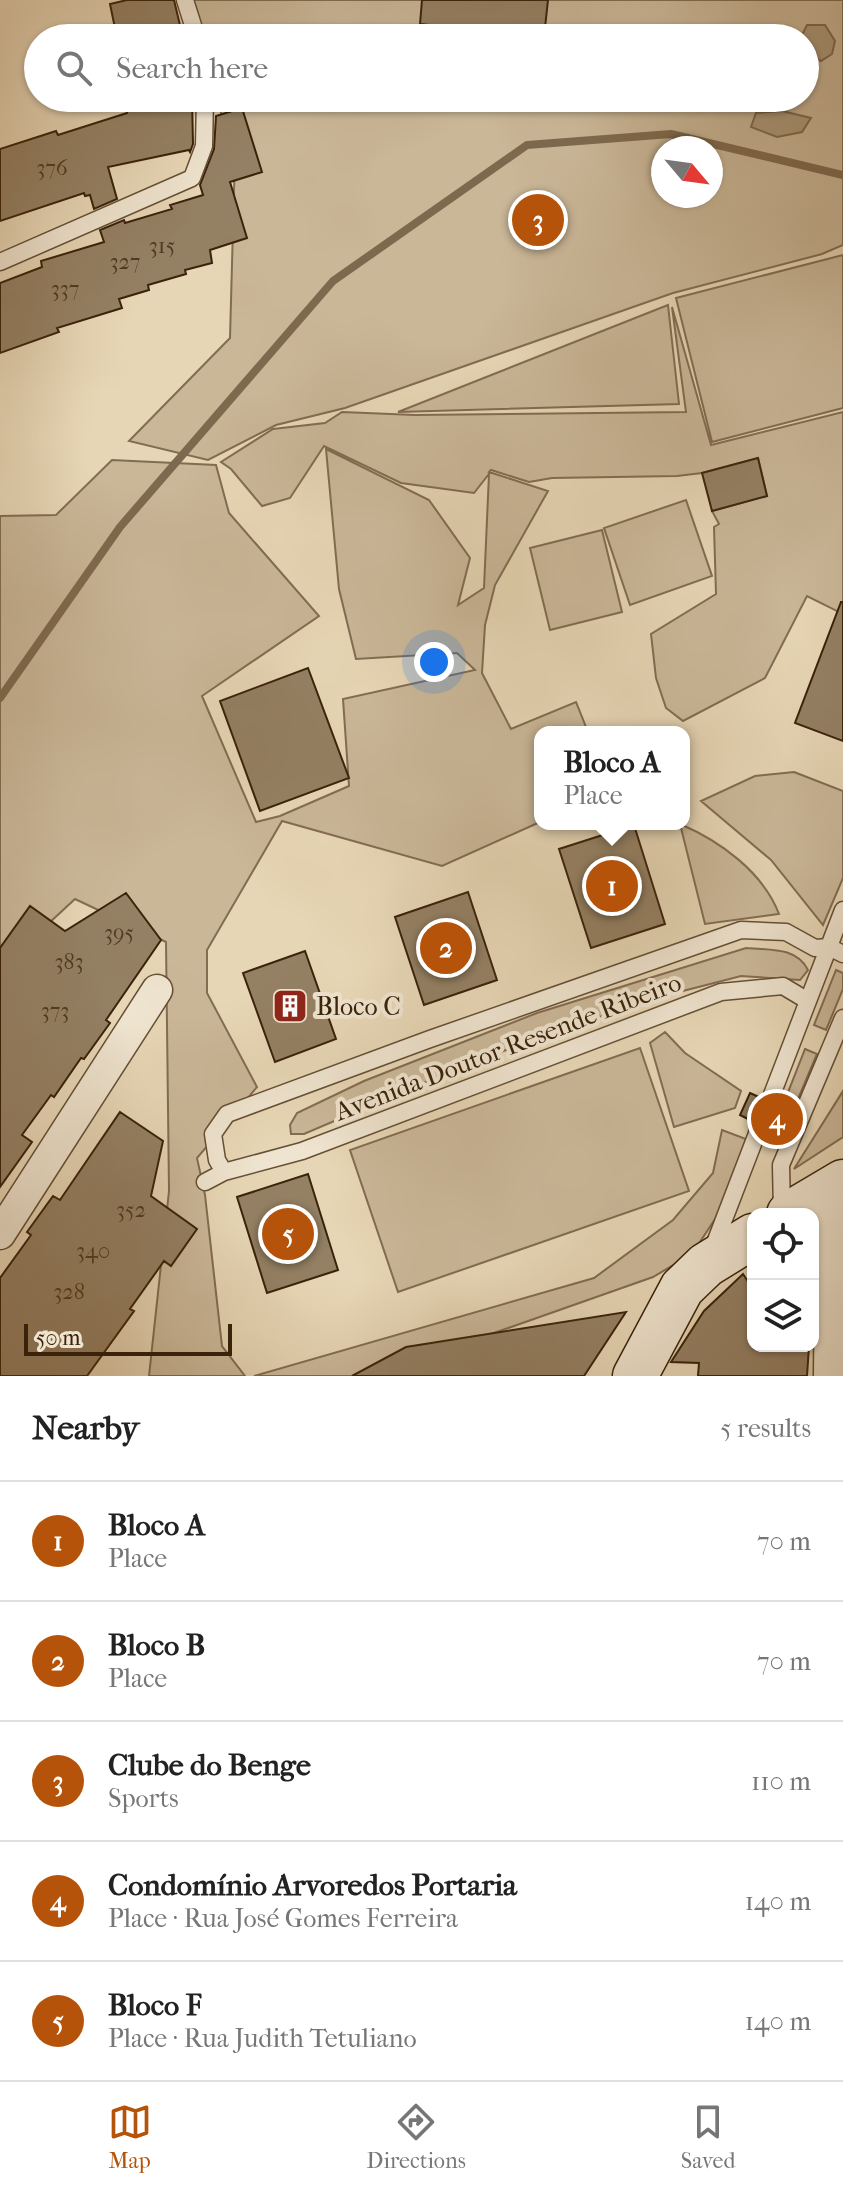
<!DOCTYPE html>
<html lang="en">
<head>
<meta charset="utf-8">
<style>
	body { margin:0; font-family:"IM FELL French Canon",serif; background:#f2f2f2; color:#222 }
	.controls { position:absolute; right:24px; bottom:24px; display:grid; overflow:hidden; border-radius:16px; box-shadow:0 2px 6px #0004 }
	.controls button { width:72px; height:72px; display:grid; place-items:center; padding:0; border:0; border-bottom:2px solid #e0e0e0; background:#fff; color:#222; font:40px sans-serif }
	.compass { position:absolute; left:651px; top:136px; width:72px; height:72px; border-radius:50%; background:#fff; box-shadow:0 2px 6px #0004; rotate:119deg }
	.scale { position:absolute; left:24px; bottom:20px; width:208px; box-sizing:border-box; padding-left:8px; border:4px solid #3a220b; border-top:0; font-size:22px; line-height:28px; white-space:nowrap; color:#3a220b; -webkit-text-stroke:6px #efe4cf; paint-order:stroke }
	.you { position:absolute; left:434px; top:662px; width:28px; height:28px; margin:-20px; border:6px solid #fff; border-radius:50%; background:#1a73e8; box-shadow:0 0 0 12px #1a73e833 }
	.badge { display:grid; place-items:center; width:52px; height:52px; border-radius:50%; background:#b45309; color:#fff; font-size:26px; font-weight:700 }
	.pin { position:absolute; translate:-50% -50%; border:4px solid #fff; box-shadow:0 2px 8px #0006 }
	.popup { position:absolute; left:534px; top:726px; width:156px; height:104px; box-sizing:border-box; display:grid; place-content:center; border-radius:16px; background:#fff; filter:drop-shadow(0 2px 6px #0005); font-size:26px; white-space:nowrap; color:#767676 }
	.popup b { font-size:30px; color:#222 }
	.popup::after { content:''; position:absolute; left:50%; top:100%; margin-left:-16px; border:16px solid transparent; border-top-color:#fff }
	.list { margin:0; padding:0; list-style:none }
	h2 { display:flex; justify-content:space-between; align-items:center; height:104px; margin:0; padding:0 32px; font-size:34px }
	h2 small { font-size:26px; font-weight:400; color:#767676 }
	.list li { display:grid; grid-template-columns:52px 1fr auto; gap:24px; align-items:center; box-sizing:border-box; height:120px; padding:0 32px; border-top:2px solid #e0e0e0 }
	.list b { display:block; font-size:30px; white-space:nowrap }
	.list p { margin:0; font-size:26px; white-space:nowrap; color:#767676 }
	.list em { font-size:26px; font-style:normal; color:#767676 }
	.icon { flex:none; width:44px; height:44px; fill:none; stroke:currentColor; stroke-width:2; stroke-linecap:round; stroke-linejoin:round }
	.map { position:relative; flex:none; width:843px; height:1376px; overflow:hidden }
	.search { position:absolute; background:#fff; box-shadow:0 2px 6px #0004; left:24px; right:24px; top:24px; height:88px; display:flex; align-items:center; gap:20px; box-sizing:border-box; padding:0 28px; border-radius:44px; color:#767676; font-size:30px }
	.sheet { height:704px; background:#fff }
	nav { display:flex; justify-content:space-around; align-items:center; box-sizing:border-box; height:112px; border-top:2px solid #e0e0e0; background:#fff; font-size:22px; color:#767676 }
	nav a { display:grid; justify-items:center; gap:4px }
	nav .on { color:#b45309 }
	.map>svg:first-child { display:block }
	.green { fill:#cab798; stroke:#826c52; stroke-width:2; fill-rule:evenodd }
	.water { fill:#ac997b; stroke:#7e694e; stroke-width:2 }
	.lines { fill:none; stroke-linecap:round; stroke-linejoin:round }
	.stream { stroke:#7e694e; stroke-width:8 }
	.building { fill:#948063; stroke:#3a220b; stroke-width:2 }
	.lane-casing { stroke:#654f36; stroke-width:19 }
	.street-casing { stroke:#654f36; stroke-width:33 }
	.secondary-casing { stroke:#3a220b; stroke-width:47 }
	.lane { stroke:#efe4cf; stroke-width:16 }
	.street { stroke:#efe4cf; stroke-width:30 }
	.secondary { stroke:#efe4cf; stroke-width:44 }
	.labels { text-anchor:middle; dominant-baseline:central; stroke-width:8; stroke-linejoin:round; paint-order:stroke }
	.number-label { font-size:22px; fill:#503a21 }
	.poi-label { font-size:26px; fill:#3a220b; stroke:#efe4cf; text-anchor:start }
	.street-label { font-size:26px; fill:#3a220b; stroke:#efe4cf }
</style>
</head>
<body>
<div class="map">
<svg width="843" height="1376" viewBox="0 0 843 1376">
	<rect width="100%" height="100%" fill="#e7d6b5"/>
	<filter id="stains"><feTurbulence type="fractalNoise" baseFrequency=".0025" numOctaves="4"/><feColorMatrix values="0 0 0 0 .2 0 0 0 0 .09 0 0 0 0 .02 0 0 0 .5 -.17"/></filter>
	<radialGradient id="worn" r=".72"><stop offset=".6" stop-color="#630" stop-opacity="0"/><stop offset="1" stop-color="#630" stop-opacity=".3"/></radialGradient>
	<path class="green" d="M182 0H843V245L822 254 673 293 345 408 276 425 208 460 129 441 230 338 235 153 216 98H805V38H195ZM663 148H711V196H663Z
		M843 255V408L712 442 676 298Z
		M668 305 679 404 398 412Z
		M672 307 711 445 843 412V614L807 596 765 678 683 721 666 708 656 678 651 634 716 594 714 527 719 524 712 511 767 496 758 458 702 473 677 476 552 478 529 482 491 470 489 472 548 491 495 585 485 625 482 673 511 729 576 702 588 732H540V822L442 866 282 821 207 950V993L257 1087 197 1158 205 1195 222 1346 245 1376H149L169 1191 166 942 75 899 20 950 0 948V516L56 515 112 460 216 465 229 513 319 616 202 696 256 822 280 816 349 786 343 699 475 670 457 653 356 659 339 589 326 449 429 500 470 558 458 605 484 588 489 474 474 493 401 483 324 446 290 498 262 506 231 469 221 462 273 429 325 423 342 412 415 415 686 412Z
		M686 500 712 576 630 605 604 528Z
		M602 530 622 612 550 630 530 548Z
		M794 772 843 791V878L823 925 771 860 701 801 755 776Z
		M680 824C720 841 763 872 779 914L705 924Z
		M746 948C770 950 797 947 808 970L800 980 741 976 648 1000 475 1061 304 1134H291L290 1125 297 1113 364 1081 537 1013Z
		M836 970 843 973V989L826 1030 814 1025Z
		M665 1032 685 1053 741 1091 735 1108 674 1127 650 1043Z
		M640 1048 689 1191 398 1292 350 1150Z
		M805 1049 817 1054 798 1099 787 1095Z
		M843 1091V1137L794 1169Z
		M722 1130 746 1139 719 1213 692 1254 653 1277 372 1376H254L594 1278 673 1220 713 1173Z"/>
	<path class="water" d="M807 25H825L835 41 832 54 821 61 806 53 805 38 801 37Z
		M782 111 811 118 802 132 777 137 751 127 756 113Z"/>
	<g class="lines">
		<path class="stream" d="M0 698 120 527 333 281 527 145 671 134 843 175"/>
	</g>
	<path class="building" d="M127 0H174L183 38H117L110 4Z
		M422 0H548L544 37 420 24Z
		M124 98H192L193 144 190 152 189 150 108 167 117 199 94 209 90 195 85 196 84 193 0 221V149L56 131 58 135 127 113Z
		M242 108 262 172 230 182 247 238 210 250 212 263 185 270 186 274 148 285 149 290 119 299 122 308 57 328 59 332 0 353V283L42 267 41 261 104 242 100 230 124 220 125 223 172 209 170 205 203 195 200 185 214 149 216 116Z
		M758 458 767 496 712 511 702 473Z
		M841 602H843V741L795 723Z
		M308 668 349 778 260 811 220 701Z
		M634 825 665 924 591 948 559 849Z
		M468 892 497 980 424 1005 395 917Z
		M126 893 161 940 106 1020 110 1023 84 1059 81 1058 54 1097 51 1095 22 1135 32 1142 0 1187V948L30 906 65 931Z
		M305 951 336 1039 275 1062 243 973Z
		M750 1093 759 1097 750 1120 740 1115Z
		M779 1107 791 1112 782 1134 771 1129Z
		M120 1112 163 1141 151 1196 197 1229 171 1266 164 1261 130 1309 134 1311 87 1376H0V1278L31 1235 27 1232 53 1196 60 1200Z
		M308 1174 338 1270 267 1293 237 1197Z
		M743 1274 753 1289V1346H809L807 1376H698L699 1363 671 1362 704 1311Z
		M626 1312 584 1376H352L406 1347Z"/>
	<g class="lines">
		<g class="lane-casing">
			<path id="lane" d="M185 0 197 38
				M0 262 192 178 204 146 205 98
				M224 1172 217 1160 213 1134 227 1114 430 1039 741 930 786 932 815 948 829 947 843 954
				M205 1182 224 1172 302 1151 721 992 783 986 808 1001
				M782 1212 781 1165 843 1018
				M713 1248 843 910"/>
		</g>
		<g class="street-casing">
			<path id="street" d="M0 1234 157 990
				M829 1376 831 1189"/>
		</g>
		<g class="secondary-casing">
			<path id="secondary" d="M789 1214 843 1182
				M635 1376 682 1288 706 1265 753 1236"/>
		</g>
		<use href="#lane" class="lane"/>
		<use href="#street" class="street"/>
		<use href="#secondary" class="secondary"/>
	</g>
	<defs>
		<g id="building-square" transform="scale(1.8)"><rect x="-9" y="-9" width="18" height="18" rx="4" fill="#8f2418" stroke="#efe4cf"/><path d="M-4-6H4V6H1V3H-1V6H-4ZM-2.5-4.3h1.7v1.8h-1.7ZM.8-4.3h1.7v1.8H.8ZM-2.5-1h1.7V.8h-1.7ZM.8-1h1.7V.8H.8Z" fill="#fff"/></g>
	</defs>
	<g fill-rule="evenodd">
		<use href="#building-square" x="290" y="1006"/>
	</g>
	<g class="labels">
		<g class="number-label">
			<text x="52" y="168">376</text>
			<text x="162" y="246">315</text>
			<text x="125" y="262">327</text>
			<text x="65" y="289">337</text>
			<text x="119" y="933">395</text>
			<text x="69" y="962">383</text>
			<text x="55" y="1011">373</text>
			<text x="131" y="1210">352</text>
			<text x="93" y="1251">340</text>
			<text x="69" y="1292">328</text>
		</g>
		<g class="poi-label">
			<text x="316" y="1006">Bloco C</text>
		</g>
		<g class="street-label">
			<text transform="translate(508 1047) rotate(-21)">Avenida Doutor Resende Ribeiro</text>
		</g>
	</g>
	<rect width="100%" height="100%" filter="url(#stains)"/>
	<rect width="100%" height="100%" fill="url(#worn)"/>
</svg>
<div class="controls">
<button><svg class="icon" aria-label="locate" viewBox="0 0 24 24"><circle cx="12" cy="12" r="6"/><path d="M12 2v4M12 18v4M2 12h4M18 12h4"/></svg></button>
<button><svg class="icon" aria-label="layers" viewBox="0 0 24 24"><path d="M12 4l9 5-9 5-9-5zM3 14l9 5 9-5"/></svg></button>
</div>
<svg class="compass" viewBox="-18 -18 36 36"><path d="M0-13l5 13h-10z" fill="#e53935"/><path d="M0 13l5-13h-10z" fill="#767676"/></svg>
<div class="scale">50 m</div>
<div class="you"></div>
<div class="pin badge" style="left:612px;top:886px">1</div>
<div class="popup"><b>Bloco A</b>Place</div>
<div class="pin badge" style="left:446px;top:948px">2</div>
<div class="pin badge" style="left:538px;top:220px">3</div>
<div class="pin badge" style="left:777px;top:1119px">4</div>
<div class="pin badge" style="left:288px;top:1234px">5</div>
<div class="search"><svg class="icon" aria-label="search" viewBox="0 0 24 24"><circle cx="10" cy="10" r="6"/><path d="M15 15l6 6"/></svg>Search here</div>
</div>
<section class="sheet">
<h2>Nearby<small>5 results</small></h2>
<ul class="list">
<li><span class="badge">1</span><div><b>Bloco A</b><p>Place</p></div><em>70 m</em></li>
<li><span class="badge">2</span><div><b>Bloco B</b><p>Place</p></div><em>70 m</em></li>
<li><span class="badge">3</span><div><b>Clube do Benge</b><p>Sports</p></div><em>110 m</em></li>
<li><span class="badge">4</span><div><b>Condomínio Arvoredos Portaria</b><p>Place · Rua José Gomes Ferreira</p></div><em>140 m</em></li>
<li><span class="badge">5</span><div><b>Bloco F</b><p>Place · Rua Judith Tetuliano</p></div><em>140 m</em></li>
</ul>
</section>
<nav>
<a class="on"><svg class="icon" aria-label="map" viewBox="0 0 24 24"><path d="M3 6l6-2 6 2 6-2v14l-6 2-6-2-6 2zM9 4v14M15 6v14"/></svg>Map</a>
<a><svg class="icon" aria-label="directions" viewBox="0 0 24 24"><path d="M12 3l9 9-9 9-9-9zM9 14v-3h6M13 9l2 2-2 2"/></svg>Directions</a>
<a><svg class="icon" aria-label="saved" viewBox="0 0 24 24"><path d="M7 4h10v16l-5-4-5 4z"/></svg>Saved</a>
</nav>
</body>
</html>
